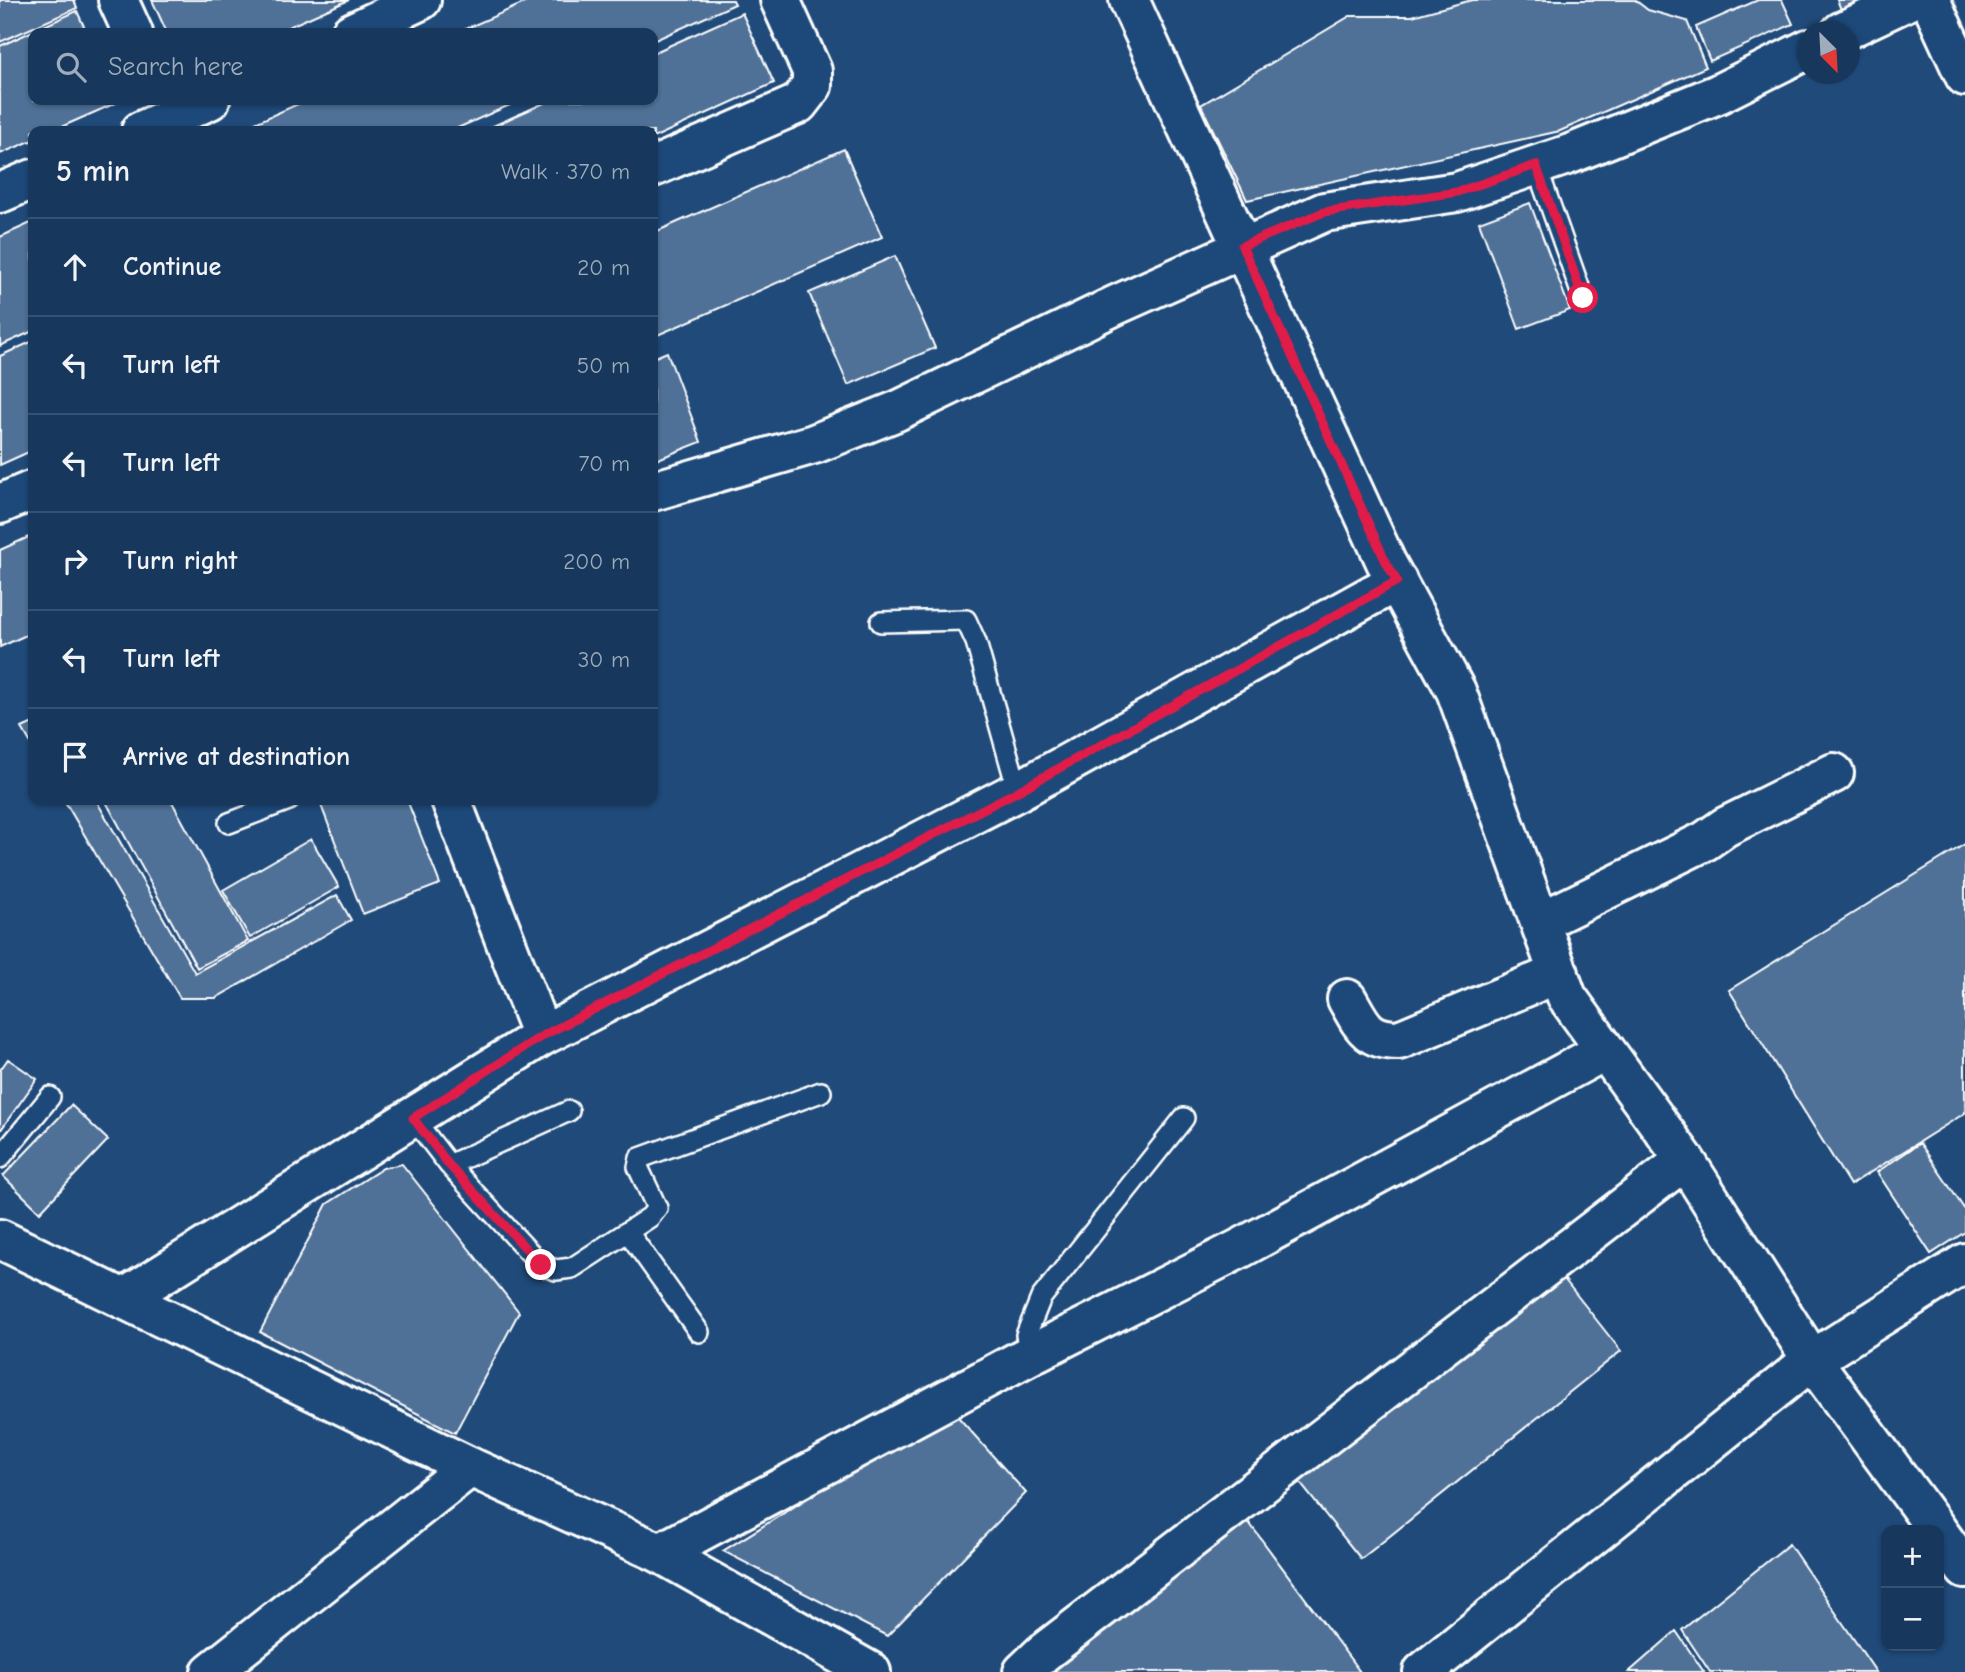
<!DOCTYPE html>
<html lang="en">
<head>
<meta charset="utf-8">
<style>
	body { margin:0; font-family:"Comic Neue",sans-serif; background:#244365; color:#f1f3f6 }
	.controls { position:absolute; right:21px; bottom:21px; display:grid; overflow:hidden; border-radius:14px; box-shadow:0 2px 5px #0004 }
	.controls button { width:63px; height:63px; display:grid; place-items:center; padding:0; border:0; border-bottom:2px solid #365272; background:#17385c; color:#f1f3f6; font:35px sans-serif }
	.compass { position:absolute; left:1797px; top:21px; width:63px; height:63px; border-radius:50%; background:#17385c; box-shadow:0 2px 5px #0004; rotate:156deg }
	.stop { position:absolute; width:21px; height:21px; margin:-16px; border:5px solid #e11d48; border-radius:50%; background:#fff }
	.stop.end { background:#e11d48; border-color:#fff; box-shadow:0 2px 7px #0008 }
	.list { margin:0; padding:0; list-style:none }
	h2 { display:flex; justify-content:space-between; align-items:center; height:91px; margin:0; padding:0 28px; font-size:30px }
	h2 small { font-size:23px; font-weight:400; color:#9eacbb }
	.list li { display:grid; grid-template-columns:46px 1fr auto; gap:21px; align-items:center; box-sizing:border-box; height:98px; padding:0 28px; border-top:2px solid #365272 }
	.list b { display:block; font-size:26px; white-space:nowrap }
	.list em { font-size:23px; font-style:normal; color:#9eacbb }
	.icon { flex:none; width:38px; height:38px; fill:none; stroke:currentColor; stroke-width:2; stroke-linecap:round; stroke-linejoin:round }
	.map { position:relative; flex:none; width:1965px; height:1672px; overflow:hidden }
	.search { position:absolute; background:#17385c; box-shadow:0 2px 5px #0004; left:28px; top:28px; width:630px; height:77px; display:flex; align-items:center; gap:18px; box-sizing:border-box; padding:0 24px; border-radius:14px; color:#9eacbb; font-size:26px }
	.panel { position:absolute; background:#17385c; box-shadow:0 2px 5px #0004; left:28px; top:126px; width:630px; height:679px; border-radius:14px }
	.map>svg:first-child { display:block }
	.building { fill:#507197; stroke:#fff; stroke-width:2 }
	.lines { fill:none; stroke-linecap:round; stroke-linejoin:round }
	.service-casing { stroke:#fff; stroke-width:24 }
	.minor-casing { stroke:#fff; stroke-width:44 }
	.tertiary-casing { stroke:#fff; stroke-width:44 }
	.service { stroke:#1f4a7a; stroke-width:19 }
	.minor { stroke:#1f4a7a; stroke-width:38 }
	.tertiary { stroke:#1f4a7a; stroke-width:38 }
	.route { stroke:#e11d48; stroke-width:9 }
</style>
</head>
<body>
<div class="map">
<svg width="1965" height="1672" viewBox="0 0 1965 1672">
	<rect width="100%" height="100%" fill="#1f4a7a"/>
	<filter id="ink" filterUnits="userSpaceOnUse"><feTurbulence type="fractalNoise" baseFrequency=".0143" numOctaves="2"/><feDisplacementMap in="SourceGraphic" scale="14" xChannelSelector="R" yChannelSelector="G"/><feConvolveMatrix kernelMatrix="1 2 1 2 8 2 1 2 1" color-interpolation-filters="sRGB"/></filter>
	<g filter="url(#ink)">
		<path class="building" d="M0 0H74L77 8 0 42Z
			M152 0H349L275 33H167Z
			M531 0H733L735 4 653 41V33H456Z
			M1472 0H1635L1648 10 1687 21 1706 67 1560 131 1247 200 1201 105 1350 16H1412Z
			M1758 0H1782L1793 24 1710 61 1696 27Z
			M1837 0H1869L1842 12Z
			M77 11 87 33H33V100L118 102 52 131H33V140L0 154V46Z
			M742 13 774 83 653 138V131H482L551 100H653V53Z
			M307 100H521L451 131H237Z
			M844 149 882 237 653 337V233Z
			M1530 203 1570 310 1519 329 1479 222Z
			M33 222V331L0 346V237Z
			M895 256 935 348 848 385 809 293Z
			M33 341V450L0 465V356Z
			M667 352 701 442 653 461V358Z
			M33 535V632L0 647V550Z
			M33 723V747L22 728Z
			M64 800H96L195 973 337 895 351 920 216 998H180Z
			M105 800H171L248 941 197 968Z
			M319 800H407L440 884 363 914Z
			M311 839 339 887 250 938 223 890Z
			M1965 844V1113L1850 1185 1729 990Z
			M8 1059 37 1079 0 1131V1070Z
			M71 1105 108 1140 40 1212 3 1176Z
			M1920 1143 1965 1210V1232L1931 1254 1877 1172Z
			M402 1164 519 1312 455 1433 260 1332 327 1204 383 1168Z
			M1557 1270 1621 1351 1361 1559 1296 1478Z
			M951 1409 1026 1493 887 1636 723 1551Z
			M1244 1516 1360 1672H1044Z
			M1789 1544 1876 1672H1710L1682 1630Z
			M1676 1631 1704 1672H1629Z"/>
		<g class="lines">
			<g class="service-casing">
				<path id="service" d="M1536 165 1583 298
					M881 622 966 620 976 642 1018 791
					M229 823 289 800
					M413 1118 449 1165 541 1265 556 1270 572 1268 650 1217 657 1208 638 1167 640 1158 821 1092
					M0 1158 50 1097
					M449 1165 569 1111
					M628 1232 699 1332
					M1030 1355 1026 1335 1041 1298 1184 1118"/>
			</g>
			<g class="minor-casing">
				<path id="minor" d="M118 0 133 33
					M1129 0 1386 562 1456 691 1567 997 1685 1160 1812 1360 1937 1530
					M1930 0 1965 76
					M1841 32 1909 0
					M351 33 421 0
					M141 131 210 100
					M653 167 798 104 812 86V71L780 0
					M0 193 33 179
					M653 491 814 444 897 411 1116 305 1324 212 1457 192 1570 154 1718 94 1808 49
					M0 504 33 490
					M451 800 542 1036
					M1540 922 1705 841 1725 827 1834 773
					M1347 999C1362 1025 1366 1040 1399 1040L1559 973
					M123 1299 542 1036 1018 791 1397 581
					M1939 1533 1965 1569
					M660 1553 1030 1355 1241 1248 1604 1051
					M211 1672 470 1467
					M1023 1672 1043 1653 1685 1160
					M1423 1672 1812 1360 1965 1263"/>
			</g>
			<g class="tertiary-casing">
				<path id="tertiary" d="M0 1239 470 1467 660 1553 871 1672"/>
			</g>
			<use href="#service" class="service"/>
			<use href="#minor" class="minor"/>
			<use href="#tertiary" class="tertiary"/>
		</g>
	</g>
	<g class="lines" filter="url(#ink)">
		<path class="route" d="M541 1265 449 1165 413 1118 542 1036 1018 791 1397 581 1386 562 1242 246 1324 212 1457 192 1536 165 1583 298"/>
	</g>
</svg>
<div class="controls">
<button>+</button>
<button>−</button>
</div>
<svg class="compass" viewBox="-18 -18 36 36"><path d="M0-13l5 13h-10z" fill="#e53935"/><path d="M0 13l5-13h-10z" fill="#9eacbb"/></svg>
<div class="stop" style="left:1583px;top:298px"></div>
<div class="stop end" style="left:541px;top:1265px"></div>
<div class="search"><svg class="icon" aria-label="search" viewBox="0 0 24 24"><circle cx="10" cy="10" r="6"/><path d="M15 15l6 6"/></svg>Search here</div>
<section class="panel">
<h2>5 min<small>Walk · 370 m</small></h2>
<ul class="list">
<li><svg class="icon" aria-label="ahead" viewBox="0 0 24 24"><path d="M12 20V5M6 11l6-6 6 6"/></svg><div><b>Continue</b></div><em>20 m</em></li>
<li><svg class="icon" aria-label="left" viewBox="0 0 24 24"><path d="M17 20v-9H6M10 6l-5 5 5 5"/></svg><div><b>Turn left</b></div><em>50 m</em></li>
<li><svg class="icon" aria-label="left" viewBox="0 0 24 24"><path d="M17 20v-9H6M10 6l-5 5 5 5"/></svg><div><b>Turn left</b></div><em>70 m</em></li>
<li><svg class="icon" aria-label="right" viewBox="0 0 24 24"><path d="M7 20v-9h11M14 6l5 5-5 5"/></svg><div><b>Turn right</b></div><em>200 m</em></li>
<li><svg class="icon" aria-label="left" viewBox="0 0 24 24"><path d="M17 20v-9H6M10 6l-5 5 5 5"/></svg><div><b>Turn left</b></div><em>30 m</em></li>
<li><svg class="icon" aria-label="arrive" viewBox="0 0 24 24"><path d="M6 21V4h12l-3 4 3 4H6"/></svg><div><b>Arrive at destination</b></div></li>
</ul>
</section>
</div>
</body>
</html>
